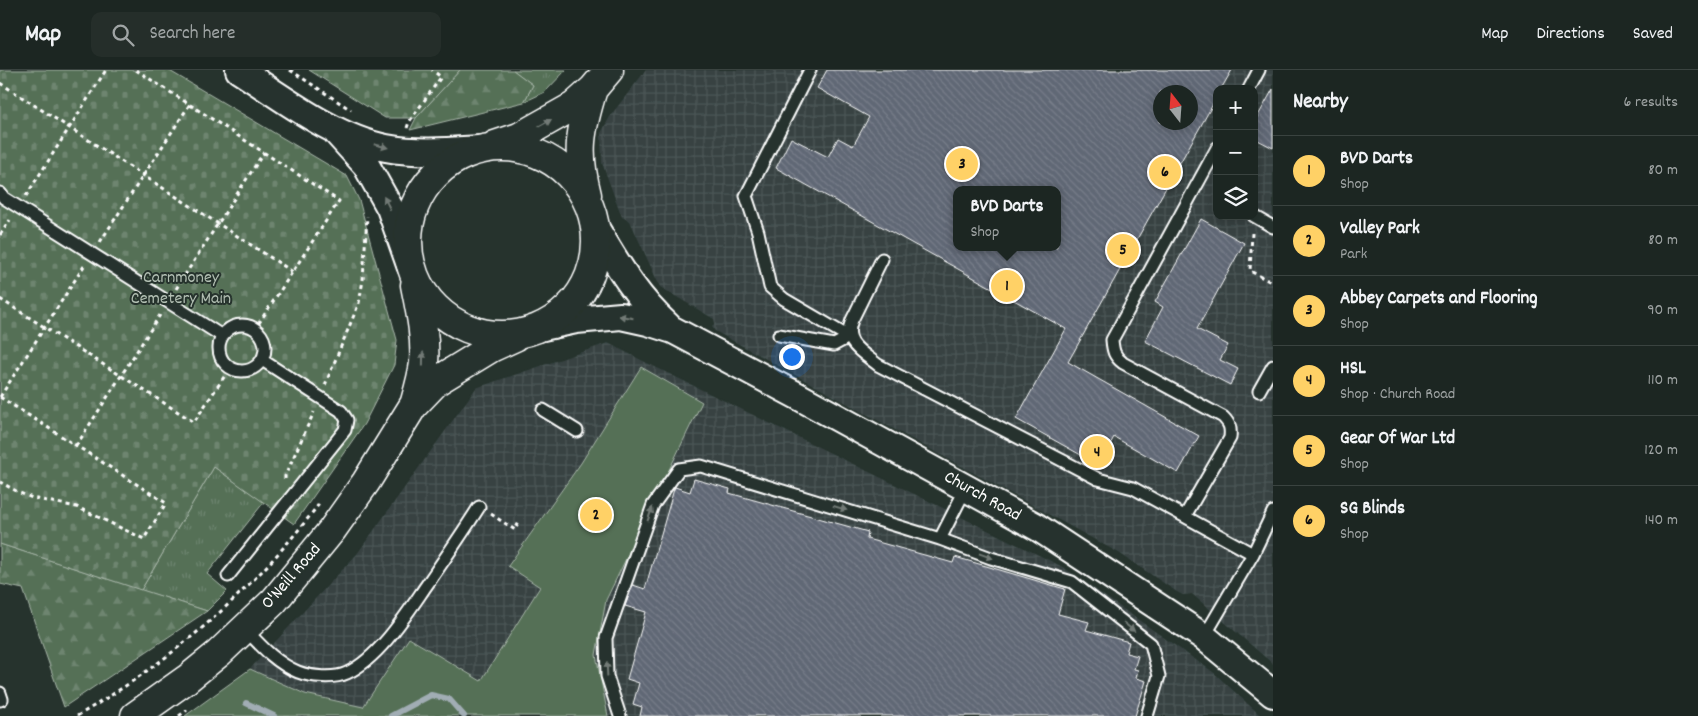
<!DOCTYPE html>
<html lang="en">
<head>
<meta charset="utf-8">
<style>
	body { margin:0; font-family:Dekko,sans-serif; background:#252e2a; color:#f1f3f6 }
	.controls { position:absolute; right:15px; top:15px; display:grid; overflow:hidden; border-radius:10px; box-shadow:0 2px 12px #0003 }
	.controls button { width:45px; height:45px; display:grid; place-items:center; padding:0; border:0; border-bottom:1px solid #3a4340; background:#1c2622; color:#f1f3f6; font:25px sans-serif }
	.compass { position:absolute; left:1153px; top:15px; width:45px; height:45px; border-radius:50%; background:#1c2622; box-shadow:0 2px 12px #0003; rotate:343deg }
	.you { position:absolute; left:791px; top:286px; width:18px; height:18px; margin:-12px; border:4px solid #fff; border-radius:50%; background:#1a73e8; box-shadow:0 0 0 8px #1a73e833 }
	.badge { display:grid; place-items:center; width:32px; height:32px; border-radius:50%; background:#ffd166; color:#111; font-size:16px; font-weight:700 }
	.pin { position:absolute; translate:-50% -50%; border:2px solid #fff; box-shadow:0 1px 5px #0006 }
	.popup { position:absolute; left:953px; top:116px; width:108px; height:65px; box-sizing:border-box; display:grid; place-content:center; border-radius:10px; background:#1c2622; filter:drop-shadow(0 1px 4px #0005); font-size:16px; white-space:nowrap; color:#a0a5a5 }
	.popup b { font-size:19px; color:#f1f3f6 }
	.popup::after { content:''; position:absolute; left:50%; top:100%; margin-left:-10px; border:10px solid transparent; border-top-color:#1c2622 }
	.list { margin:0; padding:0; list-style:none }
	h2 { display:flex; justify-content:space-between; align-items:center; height:65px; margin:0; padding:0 20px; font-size:21px }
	h2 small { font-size:16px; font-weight:400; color:#a0a5a5 }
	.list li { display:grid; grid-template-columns:32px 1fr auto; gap:15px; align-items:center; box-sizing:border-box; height:70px; padding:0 20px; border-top:1px solid #3a4340 }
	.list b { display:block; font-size:19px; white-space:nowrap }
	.list p { margin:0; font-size:16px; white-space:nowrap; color:#a0a5a5 }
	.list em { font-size:16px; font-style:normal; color:#a0a5a5 }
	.icon { flex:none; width:28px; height:28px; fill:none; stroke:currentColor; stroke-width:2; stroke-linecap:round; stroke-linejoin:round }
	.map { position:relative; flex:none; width:1273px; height:646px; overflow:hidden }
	header { display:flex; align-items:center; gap:30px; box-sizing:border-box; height:70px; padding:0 25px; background:#1c2622; border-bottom:1px solid #3a4340 }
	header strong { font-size:24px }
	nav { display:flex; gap:28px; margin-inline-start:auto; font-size:18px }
	.search { width:350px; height:45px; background:#252e2a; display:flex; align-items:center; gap:12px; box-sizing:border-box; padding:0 18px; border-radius:10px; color:#a0a5a5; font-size:19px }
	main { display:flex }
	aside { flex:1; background:#1c2622 }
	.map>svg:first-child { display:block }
	.industrial { fill:url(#industrial-grid); fill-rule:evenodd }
	.grass { fill:url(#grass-tufts); stroke:#aab8ab }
	.forest { fill:url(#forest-firs); stroke:#aab8ab }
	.cemetery { fill:url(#cemetery-stones); stroke:#aab8ab }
	.park { fill:#557057; stroke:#aab8ab }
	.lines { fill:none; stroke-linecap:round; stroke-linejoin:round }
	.stream { stroke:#a1adb4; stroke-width:6 }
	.building { fill:url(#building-back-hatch); stroke:#fff; fill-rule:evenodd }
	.service-casing { stroke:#fff; stroke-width:15 }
	.tertiary-casing { stroke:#fff; stroke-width:30 }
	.secondary-casing { stroke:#fff; stroke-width:31 }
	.path { stroke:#fff; stroke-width:3; stroke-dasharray:4 4; stroke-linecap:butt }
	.service { stroke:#26332d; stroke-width:11 }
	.tertiary { stroke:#26332d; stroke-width:26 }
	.secondary { stroke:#26332d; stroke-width:28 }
	.oneway { fill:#727a76 }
	.labels { text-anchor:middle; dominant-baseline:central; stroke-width:4; stroke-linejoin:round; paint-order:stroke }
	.park-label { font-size:18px; fill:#b2bfb3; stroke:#26332d }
	.street-label { font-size:18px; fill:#fff; stroke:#26332d }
</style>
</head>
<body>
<header>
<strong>Map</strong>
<div class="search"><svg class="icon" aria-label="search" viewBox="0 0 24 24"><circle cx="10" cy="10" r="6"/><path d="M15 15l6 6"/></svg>Search here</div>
<nav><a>Map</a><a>Directions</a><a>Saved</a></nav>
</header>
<main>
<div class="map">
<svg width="1273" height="646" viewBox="0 0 1273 646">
	<defs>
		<pattern id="industrial-grid" width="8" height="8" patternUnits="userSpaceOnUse" patternTransform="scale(1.25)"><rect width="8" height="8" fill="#374343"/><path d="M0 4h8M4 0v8" fill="none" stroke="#4b5656"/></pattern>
		<pattern id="grass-tufts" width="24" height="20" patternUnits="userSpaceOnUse" patternTransform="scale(1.25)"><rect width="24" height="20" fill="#557057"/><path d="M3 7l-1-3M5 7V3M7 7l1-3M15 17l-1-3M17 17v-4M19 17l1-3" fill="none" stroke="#6e8570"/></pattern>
		<pattern id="forest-firs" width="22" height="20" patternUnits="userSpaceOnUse" patternTransform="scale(1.25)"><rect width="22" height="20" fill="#557057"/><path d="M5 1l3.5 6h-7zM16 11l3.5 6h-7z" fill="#6e8570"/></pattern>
		<pattern id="cemetery-stones" width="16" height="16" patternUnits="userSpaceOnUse" patternTransform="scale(1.25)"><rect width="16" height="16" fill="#557057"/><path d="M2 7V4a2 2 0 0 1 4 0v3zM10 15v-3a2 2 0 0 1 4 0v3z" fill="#6e8570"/></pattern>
		<pattern id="building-back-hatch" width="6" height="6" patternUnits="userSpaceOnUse" patternTransform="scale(1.25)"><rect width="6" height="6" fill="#606775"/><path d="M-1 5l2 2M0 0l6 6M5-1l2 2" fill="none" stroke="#787e8a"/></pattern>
	</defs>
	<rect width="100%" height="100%" fill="#26332d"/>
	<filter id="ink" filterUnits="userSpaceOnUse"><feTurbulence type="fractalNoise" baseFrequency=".02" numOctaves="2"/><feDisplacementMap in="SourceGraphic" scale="10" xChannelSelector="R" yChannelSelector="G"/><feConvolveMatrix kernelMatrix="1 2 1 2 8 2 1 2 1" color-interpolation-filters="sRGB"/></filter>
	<g filter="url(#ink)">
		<path class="industrial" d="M646 0H1273V594L1192 524 1183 525 1177 522 1119 483 715 261 712 257 715 253 714 249 660 217 630 151 622 147 602 93 601 63 611 45ZM1217 19H1254V146H1217ZM1160 22H1190V52H1160ZM957 120H1057V177H957Z
			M608 273 647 293 1063 497 1213 602 1261 646H608L596 585 606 530 702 332 641 297 581 393 508 495 540 517 481 611 409 568 363 637 305 624 250 599 357 484 476 318Z"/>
		<path class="grass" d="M513 0H566L545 22 524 32 533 15Z
			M214 397 264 432 207 504 227 521 207 541 141 520Z"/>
		<path class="forest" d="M460 0H513L533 15 524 32 410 60 416 48Z
			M0 474 207 541 64 637 23 519 0 514Z"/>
		<path class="cemetery" d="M0 0H168L347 106 359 130 397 270 394 295 364 354 294 454 214 397 141 520 0 474Z
			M309 0H460L416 48H385Z"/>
		<path class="park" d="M641 297 702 332 606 530 596 585 608 646H185L250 599 305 624 363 637 409 568 481 611 540 517 508 496 581 393Z"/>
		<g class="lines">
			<path class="stream" d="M246 633 274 646
				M391 646 431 625 449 629 464 646"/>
		</g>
		<path class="building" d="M827 0H1232L1221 19H1217V27L1068 292 1199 366 1178 403 1114 367 1099 395 1016 349 1066 259 776 98 791 68 828 87 838 68 853 76 869 47 817 18ZM1160 22H1190V52H1160ZM957 120H1057V177H957Z
			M1273 19V78L1254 68V53Z
			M1201 149 1244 173 1197 259 1228 275 1220 290 1238 299 1230 315 1145 271 1163 237 1155 232Z
			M694 409 730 419 729 423 868 462 867 469 953 493 955 487 1065 519 1058 544 1089 552 1086 560 1129 572 1126 583 1138 586 1134 599 1138 600 1136 608 1146 611 1135 646H640L642 637 633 634 639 613 627 609 646 542 625 536 633 515 645 519 674 419 675 417 690 422Z"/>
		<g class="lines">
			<g class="service-casing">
				<path id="service" d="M810 0 746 126 758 162 770 217 784 229 849 267
					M1249 19 1259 0
					M0 123 4 128 222 266
					M1254 146 1273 157
					M882 189 852 250C842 273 862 282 878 295L1098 409 1133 418 1253 484
					M219 278a23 23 0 1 1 46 0a23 23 0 1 1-46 0Z
					M779 265 834 275 849 267
					M1259 321 1273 296
					M543 340 577 361
					M1185 446 1230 368C1231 358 1230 354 1223 347L1123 293C1114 286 1113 281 1112 270L1217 78
					M940 469 966 418
					M228 506 345 360 347 350 341 341 262 290
					M245 559C261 576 276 593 298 602 311 607 334 609 347 603 379 588 406 545 426 516 444 490 462 464 479 437
					M1204 567 1253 484 1273 442
					M0 623 2 629 0 630
					M620 646 607 606 606 568 653 435 679 399 701 396 940 469 991 488 1072 512 1151 574 1159 606 1147 646"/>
			</g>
			<g class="tertiary-casing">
				<path id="tertiary" d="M239 0C283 28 334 68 386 78 418 84 450 81 481 79
					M337 63 366 95 390 138 410 195
					M595 157C618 195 635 226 668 256
					M538 258 576 250 621 246 648 252 673 260 796 325 1037 457 1204 567 1273 624"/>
			</g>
			<g class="secondary-casing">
				<path id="secondary" d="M495 75 519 67 574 36 593 19 609 0
					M408 171a94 94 0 1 1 188 0a94 94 0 1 1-188 0Z
					M587 125C576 82 580 61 593 19
					M414 335C418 321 422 308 424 293 426 267 420 240 415 215
					M135 646 187 609 219 583 274 531 332 460 366 412 413 336 437 311 491 278 515 267"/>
			</g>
			<path class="path" d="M136 0 339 131 255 259
				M290 0 351 40
				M0 13 293 202
				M407 58 409 52 441 7 432 0
				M26 126 106 0
				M1252 163 1250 201 1273 213
				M0 165 10 150
				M100 172 190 34
				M176 219 264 82
				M0 229 194 352 230 298
				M325 315 359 233 363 210 367 146
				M0 327 166 433 144 469 77 437 32 428 20 423 0 412
				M0 327 84 196
				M76 376 160 245
				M285 409V406L314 342
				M491 444 515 460 519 452
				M77 646C172 591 253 521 319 434
				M179 646 187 640"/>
			<use href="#service" class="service"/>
			<use href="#tertiary" class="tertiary"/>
			<use href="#secondary" class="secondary"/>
		</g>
		<defs><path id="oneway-solid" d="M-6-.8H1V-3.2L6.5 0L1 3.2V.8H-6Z" transform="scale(1.25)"/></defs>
		<g class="oneway">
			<use href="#oneway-solid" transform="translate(545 53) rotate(-29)"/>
			<use href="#oneway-solid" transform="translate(381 76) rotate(14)"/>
			<use href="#oneway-solid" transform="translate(387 133) rotate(-117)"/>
			<use href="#oneway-solid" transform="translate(626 247) rotate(-171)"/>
			<use href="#oneway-solid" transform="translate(423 289) rotate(-89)"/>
			<use href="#oneway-solid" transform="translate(840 438) rotate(17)"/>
			<use href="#oneway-solid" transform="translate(650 444) rotate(-70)"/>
			<use href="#oneway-solid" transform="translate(986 486) rotate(20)"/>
			<use href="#oneway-solid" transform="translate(1129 557) rotate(38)"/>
			<use href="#oneway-solid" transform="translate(607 599) rotate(-93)"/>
		</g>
	</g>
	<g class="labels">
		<g class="park-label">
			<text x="181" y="208">Carnmoney<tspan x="181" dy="21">Cemetery Main</tspan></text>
		</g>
		<g class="street-label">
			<text transform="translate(982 427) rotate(29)">Church Road</text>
			<text transform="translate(292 507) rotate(-49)">O'Neill Road</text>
		</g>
	</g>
</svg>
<div class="controls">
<button>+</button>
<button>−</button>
<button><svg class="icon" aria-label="layers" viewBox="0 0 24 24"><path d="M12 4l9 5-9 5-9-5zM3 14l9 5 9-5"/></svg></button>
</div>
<svg class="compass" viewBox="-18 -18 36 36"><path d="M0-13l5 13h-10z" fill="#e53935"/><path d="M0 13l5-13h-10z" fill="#a0a5a5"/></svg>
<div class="you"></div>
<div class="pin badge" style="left:1007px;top:216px">1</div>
<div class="popup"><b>BVD Darts</b>Shop</div>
<div class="pin badge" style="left:596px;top:445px">2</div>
<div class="pin badge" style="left:962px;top:94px">3</div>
<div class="pin badge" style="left:1097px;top:382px">4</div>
<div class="pin badge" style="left:1123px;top:180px">5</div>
<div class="pin badge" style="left:1165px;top:102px">6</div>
</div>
<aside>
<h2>Nearby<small>6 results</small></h2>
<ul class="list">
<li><span class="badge">1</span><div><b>BVD Darts</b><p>Shop</p></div><em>80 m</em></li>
<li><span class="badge">2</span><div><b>Valley Park</b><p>Park</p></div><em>80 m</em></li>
<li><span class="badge">3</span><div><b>Abbey Carpets and Flooring</b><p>Shop</p></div><em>90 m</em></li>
<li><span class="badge">4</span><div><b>HSL</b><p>Shop · Church Road</p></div><em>110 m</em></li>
<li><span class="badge">5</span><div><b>Gear Of War Ltd</b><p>Shop</p></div><em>120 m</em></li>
<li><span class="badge">6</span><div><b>SG Blinds</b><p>Shop</p></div><em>140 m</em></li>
</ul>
</aside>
</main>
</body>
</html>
